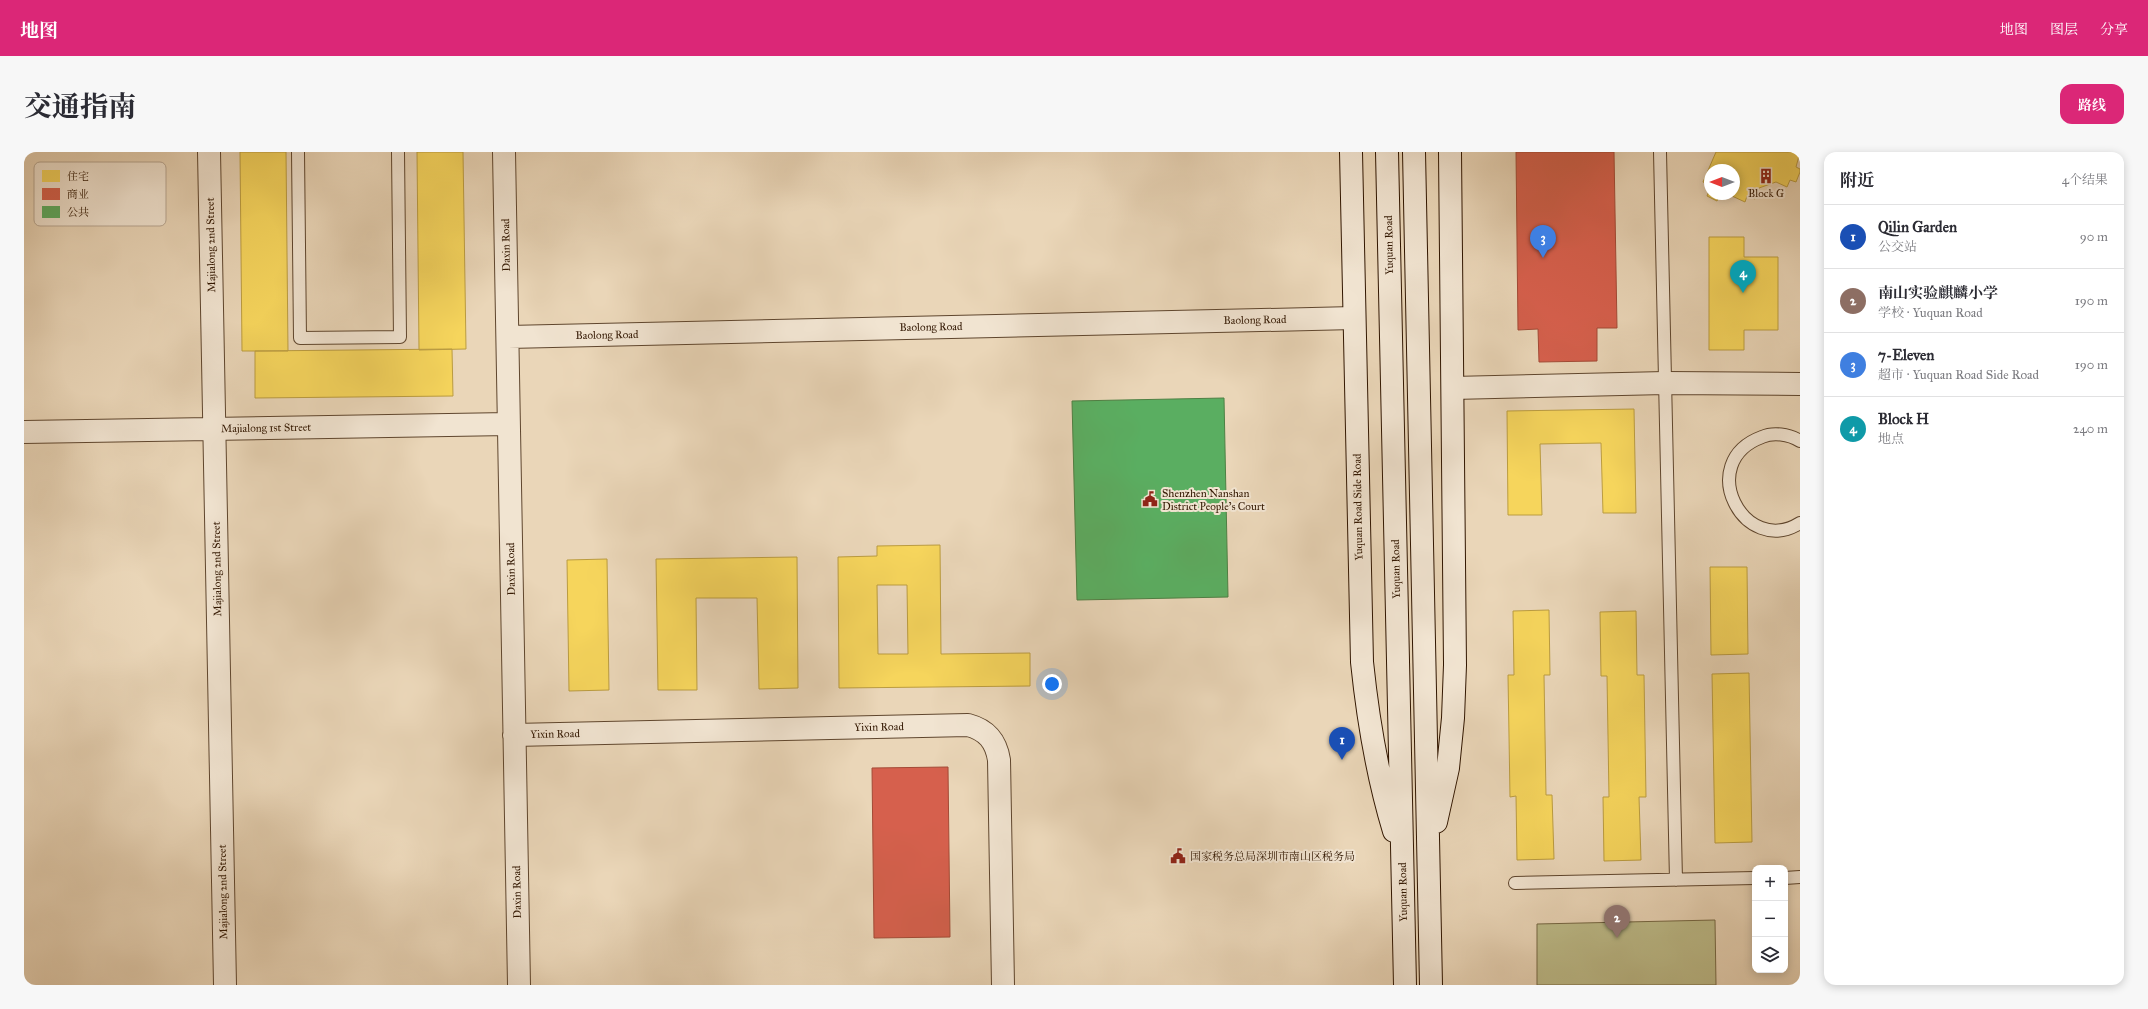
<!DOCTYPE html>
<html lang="zh">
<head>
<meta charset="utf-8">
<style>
	body { margin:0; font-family:"IM FELL Great Primer","Noto Serif SC",serif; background:#f7f7f7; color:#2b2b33 }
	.controls { position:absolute; right:12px; bottom:12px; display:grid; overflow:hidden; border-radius:8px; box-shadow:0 2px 10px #0003 }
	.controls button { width:36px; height:36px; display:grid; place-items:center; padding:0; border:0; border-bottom:1px solid #e1e1e2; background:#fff; color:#2b2b33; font:20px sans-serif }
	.compass { position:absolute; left:1680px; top:12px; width:36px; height:36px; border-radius:50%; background:#fff; box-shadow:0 2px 10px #0003; rotate:270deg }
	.you { position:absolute; left:1028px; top:532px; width:14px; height:14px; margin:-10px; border:3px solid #fff; border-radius:50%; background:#1a73e8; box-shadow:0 0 0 6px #1a73e833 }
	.badge { display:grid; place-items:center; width:26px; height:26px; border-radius:50%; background:#db2777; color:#fff; font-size:13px; font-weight:700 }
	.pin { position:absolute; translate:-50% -33px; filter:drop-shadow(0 1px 2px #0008) }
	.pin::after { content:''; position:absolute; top:21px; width:14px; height:12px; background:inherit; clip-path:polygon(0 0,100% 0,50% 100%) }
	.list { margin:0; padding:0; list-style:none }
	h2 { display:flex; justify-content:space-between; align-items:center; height:52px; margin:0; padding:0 16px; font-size:17px }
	h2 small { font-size:13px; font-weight:400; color:#7c7c81 }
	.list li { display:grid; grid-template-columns:26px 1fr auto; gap:12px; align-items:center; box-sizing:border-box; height:64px; padding:0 16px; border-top:1px solid #e1e1e2 }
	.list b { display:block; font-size:15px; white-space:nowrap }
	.list p { margin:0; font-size:13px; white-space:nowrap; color:#7c7c81 }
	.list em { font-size:13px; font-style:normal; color:#7c7c81 }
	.icon { flex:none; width:22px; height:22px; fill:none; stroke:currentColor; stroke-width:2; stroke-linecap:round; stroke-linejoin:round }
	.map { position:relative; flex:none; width:1776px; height:833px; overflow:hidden; border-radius:12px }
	header { display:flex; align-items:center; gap:24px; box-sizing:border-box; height:56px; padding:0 20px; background:#db2777; color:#fff }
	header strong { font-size:19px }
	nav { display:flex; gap:22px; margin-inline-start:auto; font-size:14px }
	.intro { display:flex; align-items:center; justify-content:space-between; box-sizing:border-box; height:96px; padding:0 24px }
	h1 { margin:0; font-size:28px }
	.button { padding:10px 18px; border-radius:12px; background:#db2777; color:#fff; font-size:14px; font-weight:700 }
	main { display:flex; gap:24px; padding:0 24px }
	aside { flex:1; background:#fff; border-radius:12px; box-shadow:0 2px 10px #0003 }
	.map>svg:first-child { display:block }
	.green { fill:#bdbc8a; stroke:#776945 }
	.homes { fill:#f6d55c; stroke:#bb9c40; fill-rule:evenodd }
	.shops { fill:#d6604d; stroke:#a44a36 }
	.public { fill:#5aae61; stroke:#4e8044 }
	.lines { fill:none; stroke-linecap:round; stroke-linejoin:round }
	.lane-casing { stroke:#5f462e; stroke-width:14 }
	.street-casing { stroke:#5f462e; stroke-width:24 }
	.secondary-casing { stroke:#311600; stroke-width:24 }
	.lane { stroke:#f1e4d1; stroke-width:12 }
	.street { stroke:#f1e4d1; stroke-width:22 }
	.secondary { stroke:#f1e4d1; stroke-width:22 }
	.labels { text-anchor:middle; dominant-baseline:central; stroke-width:4; stroke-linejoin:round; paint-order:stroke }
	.poi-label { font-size:11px; fill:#311600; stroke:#f1e4d1; text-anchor:start }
	.street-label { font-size:11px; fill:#311600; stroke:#f1e4d1 }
	.key { fill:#f1e4d1; stroke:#b7a692; stroke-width:1 }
	.key-label { font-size:11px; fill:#311600 }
</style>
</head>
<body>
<header>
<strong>地图</strong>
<nav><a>地图</a><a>图层</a><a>分享</a></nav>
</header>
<div class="intro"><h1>交通指南</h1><a class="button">路线</a></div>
<main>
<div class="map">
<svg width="1776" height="833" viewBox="0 0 1776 833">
	<rect width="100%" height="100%" fill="#ead6b8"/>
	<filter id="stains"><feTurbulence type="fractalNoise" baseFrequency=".005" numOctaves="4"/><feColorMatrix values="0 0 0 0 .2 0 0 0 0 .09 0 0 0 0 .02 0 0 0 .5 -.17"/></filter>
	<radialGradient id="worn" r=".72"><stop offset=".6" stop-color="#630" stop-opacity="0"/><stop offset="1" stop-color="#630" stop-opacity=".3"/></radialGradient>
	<path class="green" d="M1691 768 1692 833H1513V772Z"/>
	<path class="homes" d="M216 0H262L264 199H218Z
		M393 0H439L442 197 395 198Z
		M1692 0H1776L1772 15 1776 17V20L1772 30 1766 28 1763 35 1752 30 1735 36 1731 47 1723 44 1721 50 1708 44 1711 38 1710 18H1686V33L1679 30Z
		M1686 37V42H1696L1693 49 1683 44Z
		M1685 85H1720V105H1754V178H1720V198H1685Z
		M428 197 429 244 231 246V199Z
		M1610 257 1612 361H1579L1577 291 1516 292 1518 363H1484L1483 259Z
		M916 393 917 502 1006 501V534L815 536 814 405 853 404V394ZM853 433H883L884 502H854Z
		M773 405 774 536 735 537 733 446H672L673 538H634L632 407Z
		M583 407 585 538 545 539 543 408Z
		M1686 415H1723L1724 502 1687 503Z
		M1525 458 1526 523H1520L1522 643H1528L1530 707 1493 708 1492 644 1486 645 1484 523H1490L1489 459Z
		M1612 459 1613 523H1620L1622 645H1615L1617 708 1580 709 1579 645H1585L1583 524H1577L1576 460Z
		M1725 521 1728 690 1691 691 1688 522Z"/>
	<path class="shops" d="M1492 0H1590L1593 176H1573V209L1515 210 1514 177 1494 178Z
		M924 615 926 785 850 786 848 616Z"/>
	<path class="public" d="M1200 246 1204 445 1053 448 1048 249Z"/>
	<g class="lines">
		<g class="lane-casing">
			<path id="lane" d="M274 0 276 186 376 185 374 0
				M1636 0 1652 728
				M1776 289C1765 282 1749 280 1738 285 1670 310 1720 406 1776 371
				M1761 726 1776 725
				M1491 731 1731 726"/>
		</g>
		<g class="street-casing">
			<path id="street" d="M185 0 201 833
				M480 0 495 833
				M484 185 1330 166
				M1429 236 1641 231 1776 232
				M0 280 484 272
				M490 583 944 573C963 578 972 589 975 608L979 833"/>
		</g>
		<g class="secondary-casing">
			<path id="secondary" d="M1327 0 1338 510C1344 568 1353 623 1370 679
				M1363 0 1381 833
				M1390 0 1407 833
				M1412 670 1424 616 1429 566 1431 513 1426 0"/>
		</g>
		<use href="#lane" class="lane"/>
		<use href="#street" class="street"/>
		<use href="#secondary" class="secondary"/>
	</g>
	<defs>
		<g id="building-bare" transform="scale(1.2)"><path d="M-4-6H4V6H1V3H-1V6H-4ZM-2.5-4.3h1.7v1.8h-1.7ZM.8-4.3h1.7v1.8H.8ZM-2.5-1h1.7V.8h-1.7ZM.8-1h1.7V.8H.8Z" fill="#8f2418" stroke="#f1e4d1" stroke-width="2.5" paint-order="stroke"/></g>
		<g id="civic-bare" transform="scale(1.2)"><path d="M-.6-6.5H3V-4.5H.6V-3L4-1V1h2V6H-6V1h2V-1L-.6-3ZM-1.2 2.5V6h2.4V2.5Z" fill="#8f2418" stroke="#f1e4d1" stroke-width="2.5" paint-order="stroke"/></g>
	</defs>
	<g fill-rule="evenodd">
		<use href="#building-bare" x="1742" y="24"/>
		<use href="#civic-bare" x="1126" y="347"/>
		<use href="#civic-bare" x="1154" y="704"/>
	</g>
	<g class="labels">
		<g class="poi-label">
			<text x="1742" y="41" text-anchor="middle">Block G</text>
			<text x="1138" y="341">Shenzhen Nanshan<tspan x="1138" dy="13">District People's Court</tspan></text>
			<text x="1166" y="704">国家税务总局深圳市南山区税务局</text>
		</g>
		<g class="street-label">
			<text transform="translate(187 93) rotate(-91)">Majialong 2nd Street</text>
			<text transform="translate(482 93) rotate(-91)">Daxin Road</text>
			<text transform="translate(1365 93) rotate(-91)">Yuquan Road</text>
			<text transform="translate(1231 168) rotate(-1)">Baolong Road</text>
			<text transform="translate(907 175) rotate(-1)">Baolong Road</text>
			<text transform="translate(583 183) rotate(-1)">Baolong Road</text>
			<text transform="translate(242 276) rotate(-1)">Majialong 1st Street</text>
			<text transform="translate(1334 355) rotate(-91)">Yuquan Road Side Road</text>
			<text transform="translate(193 417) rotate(-91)">Majialong 2nd Street</text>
			<text transform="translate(487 417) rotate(-91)">Daxin Road</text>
			<text transform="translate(1372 417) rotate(-91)">Yuquan Road</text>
			<text transform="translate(855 575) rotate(-1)">Yixin Road</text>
			<text transform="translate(531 582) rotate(-1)">Yixin Road</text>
			<text transform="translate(199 740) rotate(-91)">Majialong 2nd Street</text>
			<text transform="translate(493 740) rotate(-91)">Daxin Road</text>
			<text transform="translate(1379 740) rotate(-91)">Yuquan Road</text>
		</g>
	</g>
	<rect x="10" y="10" width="132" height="64" rx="6" class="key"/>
	<rect x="18" y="18" width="18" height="12" fill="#f6d55c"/>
	<rect x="18" y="36" width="18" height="12" fill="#d6604d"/>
	<rect x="18" y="54" width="18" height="12" fill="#5aae61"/>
	<g class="key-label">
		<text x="43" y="28">住宅</text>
		<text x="43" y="46">商业</text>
		<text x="43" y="64">公共</text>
	</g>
	<rect width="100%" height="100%" filter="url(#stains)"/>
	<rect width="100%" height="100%" fill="url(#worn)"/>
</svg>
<div class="controls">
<button>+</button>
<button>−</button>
<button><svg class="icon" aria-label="layers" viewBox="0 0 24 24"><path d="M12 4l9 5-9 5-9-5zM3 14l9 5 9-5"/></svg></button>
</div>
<svg class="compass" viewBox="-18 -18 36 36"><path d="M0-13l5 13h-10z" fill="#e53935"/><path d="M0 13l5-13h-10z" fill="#7c7c81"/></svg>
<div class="you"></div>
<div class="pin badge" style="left:1318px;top:608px;background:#1a4fb4">1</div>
<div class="pin badge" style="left:1593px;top:786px;background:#8d6e63">2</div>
<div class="pin badge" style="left:1519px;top:106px;background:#3f7fe0">3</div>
<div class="pin badge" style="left:1719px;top:141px;background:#0f9aa8">4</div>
</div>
<aside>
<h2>附近<small>4个结果</small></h2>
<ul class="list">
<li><span class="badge" style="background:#1a4fb4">1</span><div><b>Qilin Garden</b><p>公交站</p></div><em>90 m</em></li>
<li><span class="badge" style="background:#8d6e63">2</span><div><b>南山实验麒麟小学</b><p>学校 · Yuquan Road</p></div><em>190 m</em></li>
<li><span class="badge" style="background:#3f7fe0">3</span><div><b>7-Eleven</b><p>超市 · Yuquan Road Side Road</p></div><em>190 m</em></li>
<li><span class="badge" style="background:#0f9aa8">4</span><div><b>Block H</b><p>地点</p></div><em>240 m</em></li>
</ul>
</aside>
</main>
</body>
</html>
